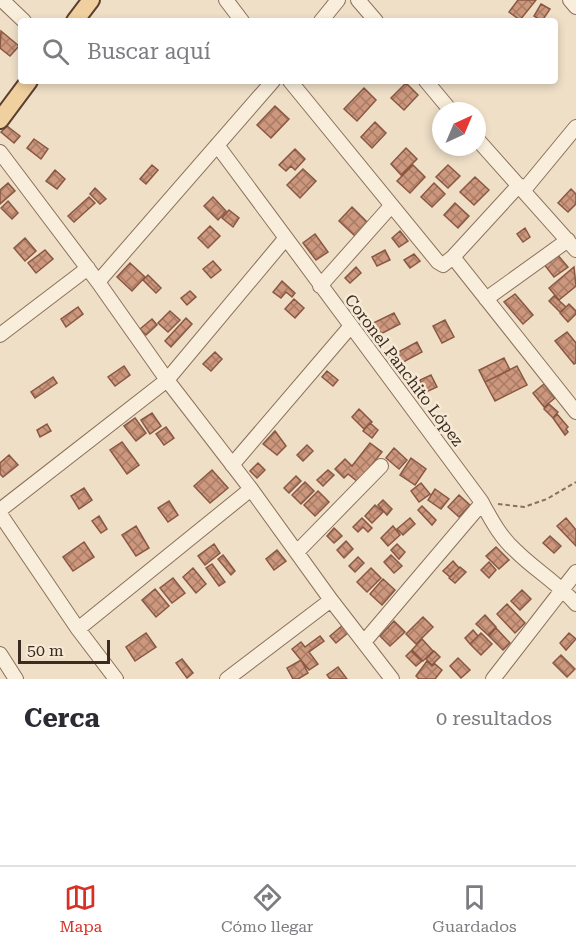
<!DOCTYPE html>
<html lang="es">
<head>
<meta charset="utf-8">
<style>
	body { margin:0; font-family:"Roboto Serif",serif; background:#f7f7f7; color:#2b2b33 }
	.compass { position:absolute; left:432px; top:102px; width:54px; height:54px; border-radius:50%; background:#fff; box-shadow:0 3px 9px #0003; rotate:44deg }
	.scale { position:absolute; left:18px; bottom:15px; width:92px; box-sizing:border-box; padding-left:6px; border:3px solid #3b2b20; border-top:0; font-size:16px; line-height:21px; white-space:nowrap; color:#3b2b20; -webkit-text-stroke:4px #f6ead7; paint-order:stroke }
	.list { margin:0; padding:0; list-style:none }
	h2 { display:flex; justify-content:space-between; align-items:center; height:78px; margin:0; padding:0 24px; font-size:26px }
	h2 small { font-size:20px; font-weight:400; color:#7c7c81 }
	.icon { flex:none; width:33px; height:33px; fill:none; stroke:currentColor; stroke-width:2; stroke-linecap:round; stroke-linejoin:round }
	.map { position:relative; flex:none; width:576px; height:679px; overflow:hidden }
	.search { position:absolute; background:#fff; box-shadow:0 3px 9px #0003; left:18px; right:18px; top:18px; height:66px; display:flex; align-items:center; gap:15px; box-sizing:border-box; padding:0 21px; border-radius:6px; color:#7c7c81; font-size:22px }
	.sheet { height:186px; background:#fff }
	nav { display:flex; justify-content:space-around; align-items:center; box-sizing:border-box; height:84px; border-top:2px solid #e1e1e2; background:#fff; font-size:16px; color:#7c7c81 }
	nav a { display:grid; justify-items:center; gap:3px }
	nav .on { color:#d93025 }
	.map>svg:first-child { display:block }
	.building { fill:url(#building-cross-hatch); stroke:#8a5842; stroke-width:1.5 }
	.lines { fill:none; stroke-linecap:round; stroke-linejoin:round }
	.minor-casing { stroke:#8b715c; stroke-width:16 }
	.major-casing { stroke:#593f30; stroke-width:20 }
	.path { stroke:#8b715c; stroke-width:2; stroke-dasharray:4.5 3; stroke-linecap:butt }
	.minor { stroke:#f9eddb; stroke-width:14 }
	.major { stroke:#f1d0a0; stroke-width:16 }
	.labels { text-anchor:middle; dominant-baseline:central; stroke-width:5; stroke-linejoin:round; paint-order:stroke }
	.street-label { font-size:16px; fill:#3b2b20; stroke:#f6ead7 }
</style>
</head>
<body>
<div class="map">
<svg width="576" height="679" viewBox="0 0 576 679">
	<defs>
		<pattern id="building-cross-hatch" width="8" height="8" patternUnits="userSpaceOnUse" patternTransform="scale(1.5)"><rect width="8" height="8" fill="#cd977d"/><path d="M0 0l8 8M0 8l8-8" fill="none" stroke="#a87b66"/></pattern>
	</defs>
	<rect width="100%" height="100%" fill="#efdfc7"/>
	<path class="building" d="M518 0H536L520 20 509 12Z
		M541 4 550 9 542 21 534 16Z
		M1 31 19 46 10 56 0 48Z
		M406 83 418 95 404 110 391 98Z
		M364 88 376 100 357 121 344 109Z
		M275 106 289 119 271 138 257 125Z
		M375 122 386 133 372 148 361 137Z
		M7 126 20 136 14 143 1 132Z
		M34 139 48 149 41 159 27 148Z
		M406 148 417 159 401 175 391 164Z
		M295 149 305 159 295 170 291 166 286 171 279 165Z
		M152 165 158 170 146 184 140 179Z
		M413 165 425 177 410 193 397 181Z
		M448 165 460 176 448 188 436 177Z
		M303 169 316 181 300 198 287 185Z
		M55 170 65 179 57 189 46 181Z
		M475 177 489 190 474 205 460 192Z
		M8 183 15 191 0 204V190Z
		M434 183 445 194 432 207 421 197Z
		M95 188 106 199 100 204 90 194Z
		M571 189 576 194V204L568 212 558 203Z
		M89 197 95 203 74 222 68 216Z
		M213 197 226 211 218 220 204 206Z
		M8 201 18 213 12 219 1 208Z
		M455 203 469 216 458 228 444 215Z
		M352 207 368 223 355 236 339 221Z
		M229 210 239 218 233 227 222 218Z
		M210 226 220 236 208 248 198 238Z
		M525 228 530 237 523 242 517 234Z
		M400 231 408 241 399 247 392 238Z
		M315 234 328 252 316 260 303 243Z
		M25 238 36 251 25 261 14 248Z
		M45 250 53 259 36 273 28 263Z
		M385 250 390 260 377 266 372 257Z
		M556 253 568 267 554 277 543 263Z
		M414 254 420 261 410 268 404 260Z
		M213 261 221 270 211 278 203 269Z
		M130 263 145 277 132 291 117 277Z
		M356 267 361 273 350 283 345 278Z
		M574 267 576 286 559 300 549 288Z
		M148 275 161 288 156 293 143 280Z
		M282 281 295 293 292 297 286 292 281 298 273 292Z
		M190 291 196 297 187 305 181 298Z
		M515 294 533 315 523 324 504 302Z
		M554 296 566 307 560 312 549 301Z
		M294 299 304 308 295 318 285 309Z
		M569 304 576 311V314L568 322 560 313Z
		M78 307 83 314 66 327 61 319Z
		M170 311 180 320 168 332 158 323Z
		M394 313 400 324 373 338 367 326Z
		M186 318 192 324 171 347 165 341Z
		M152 319 157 325 146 335 140 329Z
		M445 320 454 337 442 343 433 326Z
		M567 332 576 343V363L574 364 555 341Z
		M417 342 422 352 394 367 389 357Z
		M215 352 222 359 211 371 203 364Z
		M504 358 510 370 485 382 479 370Z
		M124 366 130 375 115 386 108 377Z
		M517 366 527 385 495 401 485 382Z
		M327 371 338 380 333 386 322 377Z
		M431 375 437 387 426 392 420 380Z
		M53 377 57 383 35 398 31 392Z
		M544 384 555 398 544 407 533 393Z
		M549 404 558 412 553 418 544 409Z
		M359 409 372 422 364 429 352 417Z
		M152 413 161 426 150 434 141 420Z
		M557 414 568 427 566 429 568 432 565 435 553 418Z
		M135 418 146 433 136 441 124 426Z
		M370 423 378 430 372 438 363 431Z
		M47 424 51 431 40 437 37 430Z
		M166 427 174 438 164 445 156 434Z
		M275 431 286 446 277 455 263 444Z
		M122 442 139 465 127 474 110 450Z
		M370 443 382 452 358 482 348 474 344 478 335 469 345 459 352 466Z
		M307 445 313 451 303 461 297 455Z
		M394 448 407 460 399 469 386 458Z
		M9 455 18 465 3 477 0 474V463Z
		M411 458 426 469 415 485 400 475Z
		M258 463 265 470 257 478 250 471Z
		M212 470 228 488 210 503 194 486Z
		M328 470 334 475 323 486 317 480Z
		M296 476 301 481 289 493 284 488Z
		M305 482 314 491 301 504 292 495Z
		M421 483 430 494 419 502 411 491Z
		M84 488 92 500 79 509 71 496Z
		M435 489 449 499 441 509 428 500Z
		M318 491 329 502 315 516 304 505Z
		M459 495 470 505 459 517 448 507Z
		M383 500 392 509 387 515 378 505Z
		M169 501 178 515 168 522 158 508Z
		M375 505 383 512 372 523 365 516Z
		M422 506 436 520 432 525 418 510Z
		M99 516 107 529 101 533 92 521Z
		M362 518 372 528 368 532 363 527 358 532 353 527Z
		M410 518 415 524 403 535 397 529Z
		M566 518 576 530V546L557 526Z
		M136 526 149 548 136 556 122 535Z
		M393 526 400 535 388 546 381 538Z
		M334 528 342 536 334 543 327 536Z
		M550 536 561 546 554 553 543 543Z
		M346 541 353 549 344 558 337 550Z
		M84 542 94 557 73 571 63 557Z
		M214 544 220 553 205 565 198 556Z
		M397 544 405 552 399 559 391 550Z
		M496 547 509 560 499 569 486 556Z
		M277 550 286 561 274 570 266 559Z
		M223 555 235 571 231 575 218 559Z
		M391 555 402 566 394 573 384 562Z
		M358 557 364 563 355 572 349 566Z
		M453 561 459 568 450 577 443 571Z
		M489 562 496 570 489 578 481 570Z
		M212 564 225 582 219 586 206 568Z
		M460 567 466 572 455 583 449 578Z
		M193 568 206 584 196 593 183 577Z
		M371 568 381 578 367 592 357 582Z
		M173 578 185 593 172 603 160 588Z
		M383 579 395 590 382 605 370 594Z
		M155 589 169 606 156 617 142 600Z
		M522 590 531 599 520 610 511 601Z
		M507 604 525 623 515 633 497 614Z
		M485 615 496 627 488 635 476 624Z
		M423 617 433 627 416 644 406 634Z
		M394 621 405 632 390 646 380 636Z
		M343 625 349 632 336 643 330 636Z
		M496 628 510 643 503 650 489 636Z
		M473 630 478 636 470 644 465 638Z
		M146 633 156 647 135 661 126 647Z
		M481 633 492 644 481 655 470 644Z
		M569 633 576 639 566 650 560 643Z
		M320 636 324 641 309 652 318 664 309 670 292 649 301 642 305 647Z
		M422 639 433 651 423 661 412 650Z
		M411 651 422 661 416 666 406 656Z
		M434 651 440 657 432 665 426 659Z
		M561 655 575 669 567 677 553 663Z
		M458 658 470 670 461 678 450 666Z
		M182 659 193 673 187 678 176 663Z
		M301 660 308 673 298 679H293L287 668Z
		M427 661 432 666 435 664 442 670 435 679H419L416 676Z
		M338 667 347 679H330L327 675Z"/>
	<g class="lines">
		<g class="minor-casing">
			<path id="minor" d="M2 0 24 21
				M226 0 242 21
				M358 0 376 21
				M570 0 576 7
				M321 21 338 0
				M290 81 438 262 443 265 453 257 519 185
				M426 81 451 111
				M477 139 576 250
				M217 145 481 501C491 519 500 537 516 551 535 570 558 583 576 604
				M0 152 98 282 167 380 251 489 331 600 392 679
				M524 190 576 127
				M453 257 576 412
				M98 282 273 81
				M320 286 391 206
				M486 299 568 240
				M0 335 88 268
				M232 465 350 327
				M0 510 167 380 285 239
				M0 514 78 629 116 679
				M297 552 381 466
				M78 629 251 489
				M364 642 482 503
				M0 654 16 679
				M227 679 331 600
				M493 679 576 572"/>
		</g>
		<g class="major-casing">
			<path id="major" d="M75 21 91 0
				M0 120 29 81"/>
		</g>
		<path class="path" d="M498 504 524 507 547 499 576 482"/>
		<use href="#minor" class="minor"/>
		<use href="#major" class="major"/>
	</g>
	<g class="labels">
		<g class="street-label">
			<text transform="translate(404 370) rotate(53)">Coronel Panchito López</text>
		</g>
	</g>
</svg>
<svg class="compass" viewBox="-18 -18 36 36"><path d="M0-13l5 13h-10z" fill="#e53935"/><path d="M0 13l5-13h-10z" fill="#7c7c81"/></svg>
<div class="scale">50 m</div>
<div class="search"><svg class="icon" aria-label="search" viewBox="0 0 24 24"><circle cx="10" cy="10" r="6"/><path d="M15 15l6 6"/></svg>Buscar aquí</div>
</div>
<section class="sheet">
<h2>Cerca<small>0 resultados</small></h2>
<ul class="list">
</ul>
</section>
<nav>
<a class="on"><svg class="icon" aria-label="map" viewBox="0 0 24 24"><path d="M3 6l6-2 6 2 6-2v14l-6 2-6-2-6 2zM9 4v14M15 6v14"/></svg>Mapa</a>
<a><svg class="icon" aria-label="directions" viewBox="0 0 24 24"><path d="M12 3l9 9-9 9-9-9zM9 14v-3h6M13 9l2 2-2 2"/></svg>Cómo llegar</a>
<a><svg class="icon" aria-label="saved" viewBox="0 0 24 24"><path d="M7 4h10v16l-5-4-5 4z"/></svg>Guardados</a>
</nav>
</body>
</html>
